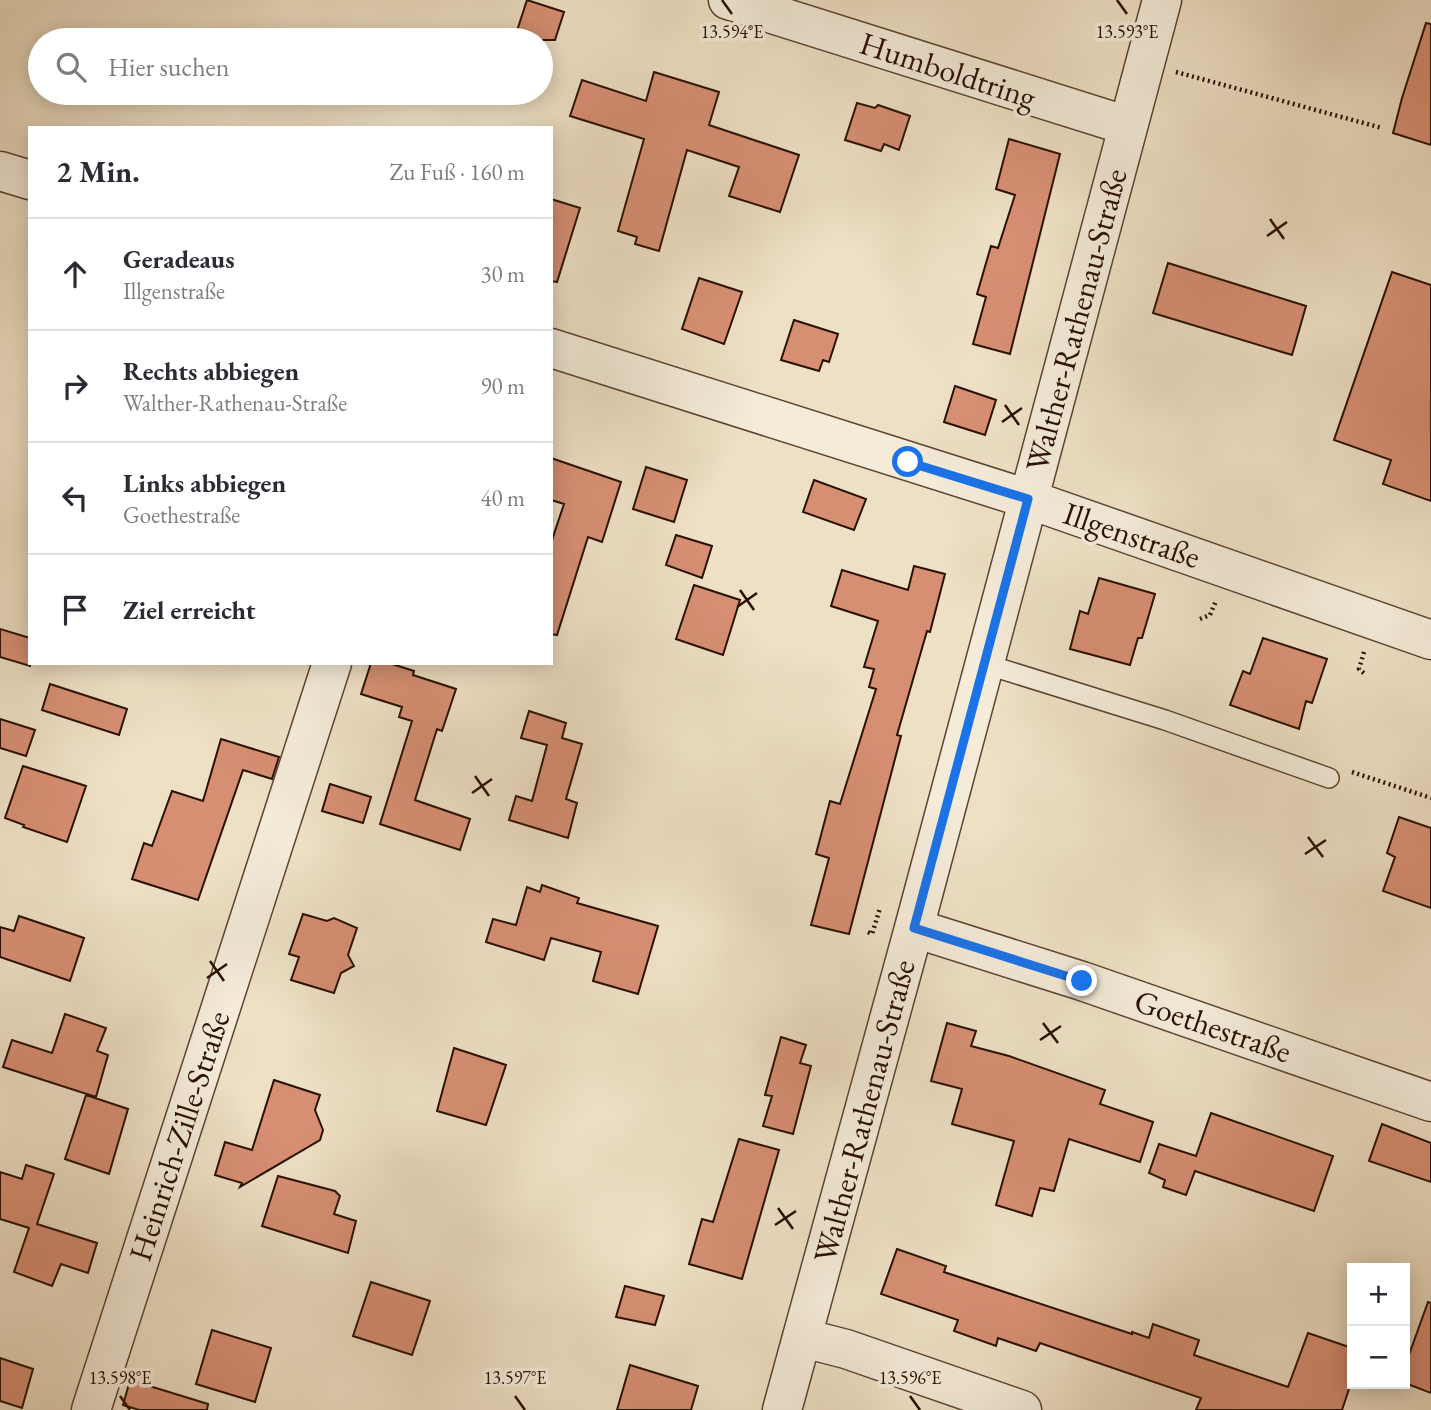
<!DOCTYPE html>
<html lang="de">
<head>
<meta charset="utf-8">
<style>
	body { margin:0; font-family:"EB Garamond",serif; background:#f2f2f3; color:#2b2b33 }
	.controls { position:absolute; right:21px; bottom:21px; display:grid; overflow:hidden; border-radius:0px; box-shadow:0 4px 18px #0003 }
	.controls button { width:63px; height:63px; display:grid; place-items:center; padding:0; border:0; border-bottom:2px solid #e1e1e2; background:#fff; color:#2b2b33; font:35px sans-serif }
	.stop { position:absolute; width:21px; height:21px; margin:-16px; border:5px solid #1a73e8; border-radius:50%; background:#fff }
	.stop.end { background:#1a73e8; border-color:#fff; box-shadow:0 2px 7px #0008 }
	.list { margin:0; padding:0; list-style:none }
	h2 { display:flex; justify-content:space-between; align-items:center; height:91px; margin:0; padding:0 28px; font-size:30px }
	h2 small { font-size:23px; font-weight:400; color:#7c7c81 }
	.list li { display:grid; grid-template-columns:46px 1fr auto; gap:21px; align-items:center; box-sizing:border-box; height:112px; padding:0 28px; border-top:2px solid #e1e1e2 }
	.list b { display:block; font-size:26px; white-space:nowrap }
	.list p { margin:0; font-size:23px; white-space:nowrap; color:#7c7c81 }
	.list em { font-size:23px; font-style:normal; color:#7c7c81 }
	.icon { flex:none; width:38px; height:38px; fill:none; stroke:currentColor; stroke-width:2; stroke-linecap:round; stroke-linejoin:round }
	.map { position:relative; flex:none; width:1431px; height:1410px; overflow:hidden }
	.search { position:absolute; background:#fff; box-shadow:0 4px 18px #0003; left:28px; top:28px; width:525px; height:77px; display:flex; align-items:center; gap:18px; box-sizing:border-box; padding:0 24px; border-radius:38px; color:#7c7c81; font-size:26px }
	.panel { position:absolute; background:#fff; box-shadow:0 4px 18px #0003; left:28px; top:126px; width:525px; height:539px; border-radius:0px }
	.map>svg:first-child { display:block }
	.building { fill:#d78f74; stroke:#2a1000; stroke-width:2 }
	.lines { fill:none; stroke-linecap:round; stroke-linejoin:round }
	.service-casing { stroke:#5b4431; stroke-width:22 }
	.minor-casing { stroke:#5b4431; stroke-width:41 }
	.path { stroke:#2a1000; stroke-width:4.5; stroke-dasharray:2 3.5; stroke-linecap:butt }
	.service { stroke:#f4ebd9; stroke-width:19 }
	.minor { stroke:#f4ebd9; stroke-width:38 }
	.route { stroke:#1a73e8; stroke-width:9 }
	.ticks { fill:none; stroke:#2a1000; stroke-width:2.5 }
	.labels { text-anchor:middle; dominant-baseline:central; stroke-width:7; stroke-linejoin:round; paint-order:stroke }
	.street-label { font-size:32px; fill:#2a1000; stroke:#f4ebd9 }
	.ticks-label { font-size:18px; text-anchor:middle; fill:#2a1000; stroke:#f4ebd9; stroke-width:7; stroke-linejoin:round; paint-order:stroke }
</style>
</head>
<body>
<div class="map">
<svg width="1431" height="1410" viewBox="0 0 1431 1410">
	<rect width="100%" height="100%" fill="#eee0c5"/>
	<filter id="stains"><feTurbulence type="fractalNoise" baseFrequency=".00286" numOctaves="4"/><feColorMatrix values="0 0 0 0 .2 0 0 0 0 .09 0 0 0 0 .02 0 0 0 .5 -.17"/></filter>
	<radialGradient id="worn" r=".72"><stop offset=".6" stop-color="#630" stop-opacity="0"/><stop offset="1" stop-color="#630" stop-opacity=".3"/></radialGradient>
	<path class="building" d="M527 0 564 12 555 40H514Z
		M1426 23 1431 24V145L1393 133 1402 98Z
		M654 72 719 92 709 125 799 155 780 212 729 196 739 167 687 150 659 251 635 244 637 237 618 231 644 139 570 116 582 80 646 101Z
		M857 103 875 108 878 105 910 116 899 150 884 144 881 151 845 140Z
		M1009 139 1060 154 1010 354 973 344 986 297 977 294 991 246 998 248 1015 195 996 189Z
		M551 199 580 208 557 282 551 281Z
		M1168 263 1306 306 1292 355 1153 313Z
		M1392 272 1431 285V501L1383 484 1391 460 1334 440Z
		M699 278 742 292 724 344 682 329Z
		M794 320 838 334 829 362 823 360 819 371 781 360Z
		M955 386 996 400 985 435 944 422Z
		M551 458 621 482 602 542 588 537 557 635 551 634V543L564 504 551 500Z
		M646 467 687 480 674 522 633 509Z
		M814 480 866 499 854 530 803 512Z
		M676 535 712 546 702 578 666 565Z
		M914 566 945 574 930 632 927 631 897 735 901 736 849 934 811 925 829 858 816 854 830 801 840 804 876 689 869 687 874 669 864 667 878 621 831 606 842 570 908 590Z
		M1099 578 1155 594 1142 638H1138L1130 665 1070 649 1080 611 1088 614Z
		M694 585 740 600 723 655 676 639Z
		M0 629 30 638V666L0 657Z
		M1263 638 1327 659 1312 703 1306 701 1299 729 1230 705 1243 671 1250 674Z
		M371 663H389L414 671 413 675 456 689 442 731 437 729 415 800 470 819 460 850 380 824 412 721 399 717 402 707 361 694Z
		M50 684 127 709 119 735 42 710Z
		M529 711 566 723 562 738 582 744 566 799 577 803 568 838 509 820 516 796 532 801 547 745 521 738Z
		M0 719 35 730 26 756 0 748Z
		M221 739 279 757 272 779 243 770 198 900 132 879 144 843 152 846 172 791 203 801Z
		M23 766 86 786 67 842 23 827 24 825 5 818Z
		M330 784 371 797 363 823 322 811Z
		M1399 817 1431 828V908L1383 891 1395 857 1387 853Z
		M542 885 579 898 577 903 658 926 638 994 593 981 601 952 551 938 544 960 486 942 493 919 516 925 527 887 540 892Z
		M303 914 327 921 334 918 357 928 348 955 354 966 341 973 334 993 291 980 299 957 289 954Z
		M19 916 84 938 70 981 0 957V927L14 931Z
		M65 1014 106 1028 97 1051 108 1055 96 1097 3 1067 12 1040 52 1053Z
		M947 1023 976 1031 971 1046 1009 1056 1105 1090 1100 1104 1153 1122 1140 1162 1069 1139 1054 1191 1040 1188 1032 1216 996 1205 1014 1141 952 1124 962 1089 931 1081Z
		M781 1037 806 1045 800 1063 811 1066 793 1134 763 1126 772 1096 765 1095Z
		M454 1048 506 1065 486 1125 437 1111Z
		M274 1080 320 1095 315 1110 323 1130 320 1140 240 1187 242 1183 215 1175 225 1142 252 1150Z
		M86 1095 128 1109 109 1174 65 1159Z
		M1211 1113 1333 1156 1314 1211 1195 1171 1186 1195 1163 1187 1165 1180 1149 1173 1159 1144 1196 1156Z
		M1382 1124 1431 1143V1182L1369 1161Z
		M739 1139 779 1150 742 1279 689 1264 702 1219 713 1222Z
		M26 1165 54 1174 37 1224 97 1243 88 1273 61 1264 52 1286 14 1272 29 1228 0 1219V1172L22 1179Z
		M278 1176 335 1191 340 1196 334 1214 356 1221 348 1253 262 1226Z
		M897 1249 946 1266 944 1272 1132 1334V1332L1149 1338 1153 1324 1199 1340 1194 1355 1288 1387 1308 1333 1352 1348V1380L1342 1410H1196L1201 1398 1040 1343 1036 1351 998 1338 996 1346 954 1331 958 1320 881 1294Z
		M371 1282 430 1301 412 1355 353 1336Z
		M625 1286 664 1296 655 1325 616 1317Z
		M1428 1302 1431 1303V1393L1405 1383V1366Z
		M212 1330 271 1348 255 1402 196 1384Z
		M0 1358 33 1369 22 1408 0 1401Z
		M630 1365 698 1386 691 1410H617Z
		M130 1380 208 1404 207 1410H139L123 1405Z"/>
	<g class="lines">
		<g class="service-casing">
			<path id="service" d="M985 664 1165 720 1329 778"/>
		</g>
		<g class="minor-casing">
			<path id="minor" d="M728 0 1128 126
				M0 171 30 180
				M551 348 1028 499 1431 640
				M914 928 1082 981 1431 1102
				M803 1338 846 1349 1022 1410
				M91 1410 332 663
				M782 1410 914 928 1162 0"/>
		</g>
		<path class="path" d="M1176 72 1382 128
			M1200 619 1210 615 1216 601
			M1364 652 1359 669 1366 675
			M1352 772 1431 798
			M868 932 872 934 880 908"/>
		<use href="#service" class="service"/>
		<use href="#minor" class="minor"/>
	</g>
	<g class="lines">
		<path class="route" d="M908 462 1028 499 914 928 1082 981"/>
	</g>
	<path class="ticks" d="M722 0 732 14M1117 0 1127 14M1270 219 1284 239M1267 236 1287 222M1005 405 1019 425M1002 422 1022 408M740 590 754 610M737 607 757 593M475 776 489 796M472 793 492 779M1308 837 1323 857M1305 854 1326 840M210 961 224 981M207 978 227 964M1043 1023 1058 1043M1040 1040 1061 1026M778 1208 793 1229M775 1225 796 1211M120 1396 130 1410M515 1396 525 1410M910 1396 920 1410"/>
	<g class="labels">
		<g class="street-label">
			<text transform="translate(948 70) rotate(18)">Humboldtring</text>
			<text transform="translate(1076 320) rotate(-75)">Walther-Rathenau-Straße</text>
			<text transform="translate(1132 535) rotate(19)">Illgenstraße</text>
			<text transform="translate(1213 1026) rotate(19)">Goethestraße</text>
			<text transform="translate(864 1111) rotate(-75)">Walther-Rathenau-Straße</text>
			<text transform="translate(179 1136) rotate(-72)">Heinrich-Zille-Straße</text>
		</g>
	</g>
	<g class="ticks-label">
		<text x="732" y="38">13.594°E</text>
		<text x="1127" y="38">13.593°E</text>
		<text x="120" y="1384">13.598°E</text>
		<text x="515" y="1384">13.597°E</text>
		<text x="910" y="1384">13.596°E</text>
	</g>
	<rect width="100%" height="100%" filter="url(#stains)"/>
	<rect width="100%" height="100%" fill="url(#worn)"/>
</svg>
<div class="controls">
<button>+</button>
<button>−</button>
</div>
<div class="stop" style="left:908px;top:462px"></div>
<div class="stop end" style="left:1082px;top:981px"></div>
<div class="search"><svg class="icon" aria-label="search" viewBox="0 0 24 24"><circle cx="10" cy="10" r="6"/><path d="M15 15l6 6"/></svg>Hier suchen</div>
<section class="panel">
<h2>2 Min.<small>Zu Fuß · 160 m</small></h2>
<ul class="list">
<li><svg class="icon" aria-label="ahead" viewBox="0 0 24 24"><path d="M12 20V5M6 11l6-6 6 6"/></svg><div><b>Geradeaus</b><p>Illgenstraße</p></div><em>30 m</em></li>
<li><svg class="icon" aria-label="right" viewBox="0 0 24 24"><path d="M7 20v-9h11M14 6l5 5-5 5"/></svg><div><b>Rechts abbiegen</b><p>Walther-Rathenau-Straße</p></div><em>90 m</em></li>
<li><svg class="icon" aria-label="left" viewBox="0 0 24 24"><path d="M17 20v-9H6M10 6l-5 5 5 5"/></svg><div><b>Links abbiegen</b><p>Goethestraße</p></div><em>40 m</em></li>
<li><svg class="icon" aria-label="arrive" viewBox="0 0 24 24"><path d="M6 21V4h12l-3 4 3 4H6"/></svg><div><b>Ziel erreicht</b></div></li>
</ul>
</section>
</div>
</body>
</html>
